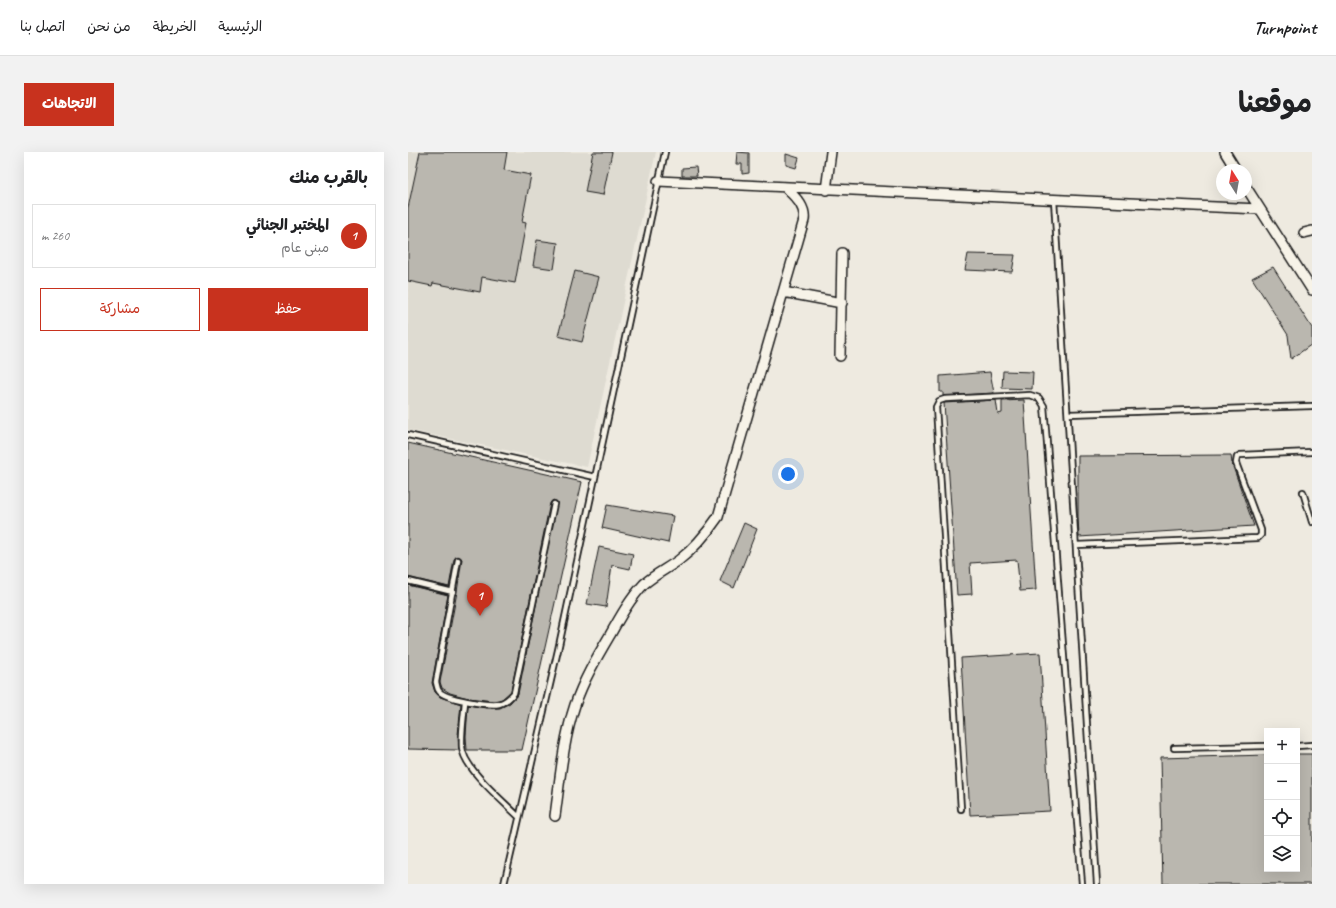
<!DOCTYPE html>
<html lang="ar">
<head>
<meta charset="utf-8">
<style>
	body { margin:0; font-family:Caveat,"Playpen Sans Arabic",sans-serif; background:#f2f2f2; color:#202124; direction:rtl }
	.controls { position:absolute; right:12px; bottom:12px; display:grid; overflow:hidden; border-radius:0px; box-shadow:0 4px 16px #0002 }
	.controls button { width:36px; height:36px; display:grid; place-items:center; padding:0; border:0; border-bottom:1px solid #e0e0e0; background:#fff; color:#202124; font:20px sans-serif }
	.compass { position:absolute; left:808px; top:12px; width:36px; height:36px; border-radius:50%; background:#fff; box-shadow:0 4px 16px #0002; rotate:349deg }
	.you { position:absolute; left:380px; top:322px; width:14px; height:14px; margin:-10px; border:3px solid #fff; border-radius:50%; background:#1a73e8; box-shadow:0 0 0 6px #1a73e833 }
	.badge { display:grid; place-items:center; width:26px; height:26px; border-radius:50%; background:#c8321e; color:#fff; font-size:13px; font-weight:700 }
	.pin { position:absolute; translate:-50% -33px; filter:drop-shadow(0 1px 2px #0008) }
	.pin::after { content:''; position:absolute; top:21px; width:14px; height:12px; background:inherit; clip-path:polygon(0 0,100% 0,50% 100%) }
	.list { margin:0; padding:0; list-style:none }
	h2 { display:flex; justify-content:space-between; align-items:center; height:52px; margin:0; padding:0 16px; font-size:17px }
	h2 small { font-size:13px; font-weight:400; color:#757577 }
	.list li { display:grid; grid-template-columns:26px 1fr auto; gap:12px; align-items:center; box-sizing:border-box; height:64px; margin:0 8px 8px; padding:0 8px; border:1px solid #e0e0e0; border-radius:0px }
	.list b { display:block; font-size:15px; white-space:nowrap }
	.list p { margin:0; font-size:13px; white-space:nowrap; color:#757577 }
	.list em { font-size:13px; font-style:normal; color:#757577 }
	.actions { display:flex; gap:8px; padding:12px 16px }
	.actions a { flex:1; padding:9px 0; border:1px solid #c8321e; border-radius:0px; text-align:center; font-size:14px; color:#c8321e }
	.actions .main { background:#c8321e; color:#fff }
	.icon { flex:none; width:22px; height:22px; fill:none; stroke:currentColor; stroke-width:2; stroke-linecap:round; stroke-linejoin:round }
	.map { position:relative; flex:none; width:904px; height:732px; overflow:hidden; direction:ltr; border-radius:0px }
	header { display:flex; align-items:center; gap:24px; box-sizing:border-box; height:56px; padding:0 20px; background:#fff; border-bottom:1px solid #e0e0e0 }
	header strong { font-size:19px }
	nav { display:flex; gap:22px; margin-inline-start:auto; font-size:14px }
	.intro { display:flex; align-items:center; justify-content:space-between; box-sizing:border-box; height:96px; padding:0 24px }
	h1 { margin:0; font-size:28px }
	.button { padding:10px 18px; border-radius:0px; background:#c8321e; color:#fff; font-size:14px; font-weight:700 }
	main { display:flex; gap:24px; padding:0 24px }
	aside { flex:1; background:#fff; border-radius:0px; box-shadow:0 4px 16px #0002 }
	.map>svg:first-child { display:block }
	.built { fill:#dedbd1 }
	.building { fill:#bab7af; stroke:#1c1c1c }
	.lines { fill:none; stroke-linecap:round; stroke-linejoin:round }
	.lane-casing { stroke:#1c1c1c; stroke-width:8 }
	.street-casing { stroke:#1c1c1c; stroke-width:12 }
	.lane { stroke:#f7f3e8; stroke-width:4.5 }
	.street { stroke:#f7f3e8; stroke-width:9 }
</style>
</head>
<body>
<header>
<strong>Turnpoint</strong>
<nav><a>الرئيسية</a><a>الخريطة</a><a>من نحن</a><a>اتصل بنا</a></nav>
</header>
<div class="intro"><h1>موقعنا</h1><a class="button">الاتجاهات</a></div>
<main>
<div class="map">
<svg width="904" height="732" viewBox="0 0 904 732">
	<rect width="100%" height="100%" fill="#eeeae0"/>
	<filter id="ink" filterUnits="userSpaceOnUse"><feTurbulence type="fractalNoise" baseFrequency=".025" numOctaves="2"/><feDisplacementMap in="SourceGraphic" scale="8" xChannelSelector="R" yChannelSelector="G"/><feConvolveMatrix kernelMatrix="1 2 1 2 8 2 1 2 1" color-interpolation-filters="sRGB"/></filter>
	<g filter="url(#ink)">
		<path class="built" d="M0 0H248L179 315 0 278Z"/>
		<path class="building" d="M12 0H99L96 18 123 23 114 70 118 71 107 131 74 125 72 140 25 131 24 134 0 129V56Z
			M185 0H204L195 43 177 40Z
			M329 0 341 1V21L334 22V12H328Z
			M378 2 391 6 388 16 378 13Z
			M288 15 289 24H274V16Z
			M129 88 150 91 146 117 125 114Z
			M560 102 607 103 604 120 557 118Z
			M865 115 904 176V192L883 207 880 183 844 126Z
			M167 119 191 125 174 190 150 184Z
			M595 219 625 220 624 237 594 236Z
			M582 220 586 241 535 244V240H532V224Z
			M588 248 590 262 594 261V249L616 248 628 438 612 439 609 408 562 411 564 442 549 443 536 251Z
			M0 291 174 330 114 598H59L58 584 60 553 78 556H92L102 551 110 542 149 350 145 348 142 351 103 539 94 547 86 549 60 546 42 541 34 536 32 530 49 440 54 407 50 404 46 407 41 435 0 425Z
			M823 303 824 312 846 374 671 385 670 364V304Z
			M199 353 265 364 260 391 194 376Z
			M336 371 349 377 326 436 312 429Z
			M191 395 225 402 222 417 204 413 198 455 179 452Z
			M0 433 40 443 24 531 27 540 32 545 53 552 50 583 51 598 0 597Z
			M632 501 642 659 562 663 553 506Z
			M889 602H904V732H755L752 606 859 603V717H889Z"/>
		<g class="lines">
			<g class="lane-casing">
				<path id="lane" d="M646 48 689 732
					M660 262 904 254
					M0 283 187 325
					M895 340 904 370
					M668 393 850 386 853 383V378L828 311 829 305 832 303 904 300
					M50 408 28 530C29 533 29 537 31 539 36 547 82 554 91 552 98 550 102 546 106 541L146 352
					M0 429 45 440
					M57 549C56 564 53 580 54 595 55 616 96 650 111 665
					M889 594 904 593
					M766 596 859 594
					M553 657 528 255 531 249 537 247 622 243 631 246 636 254 674 732
					M96 732 150 498 257 0"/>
			</g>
			<g class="street-casing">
				<path id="street" d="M817 0 828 18
					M250 29 851 57
					M838 35 904 138
					M418 38 423 0
					M896 81 904 79
					M375 140 434 151
					M432 204 434 101
					M147 664C152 628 155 589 167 553 175 529 189 505 202 483 212 465 222 447 236 432 246 423 260 416 271 408 287 396 299 381 310 365L396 68C398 54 387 45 378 36"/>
			</g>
			<use href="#lane" class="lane"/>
			<use href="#street" class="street"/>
		</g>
	</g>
</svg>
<div class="controls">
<button>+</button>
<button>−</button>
<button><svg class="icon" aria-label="locate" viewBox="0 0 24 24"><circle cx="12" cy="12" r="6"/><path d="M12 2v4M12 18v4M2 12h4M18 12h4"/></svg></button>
<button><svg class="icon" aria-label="layers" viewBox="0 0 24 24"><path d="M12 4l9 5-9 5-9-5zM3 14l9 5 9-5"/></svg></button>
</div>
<svg class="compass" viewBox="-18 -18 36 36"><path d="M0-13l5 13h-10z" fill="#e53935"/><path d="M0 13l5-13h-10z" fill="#757577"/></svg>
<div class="you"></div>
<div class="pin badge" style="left:72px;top:464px">1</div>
</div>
<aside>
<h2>بالقرب منك<small></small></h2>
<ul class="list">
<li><span class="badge">1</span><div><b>المختبر الجنائي</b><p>مبنى عام</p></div><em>260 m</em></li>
</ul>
<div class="actions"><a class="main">حفظ</a><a>مشاركة</a></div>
</aside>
</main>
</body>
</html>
